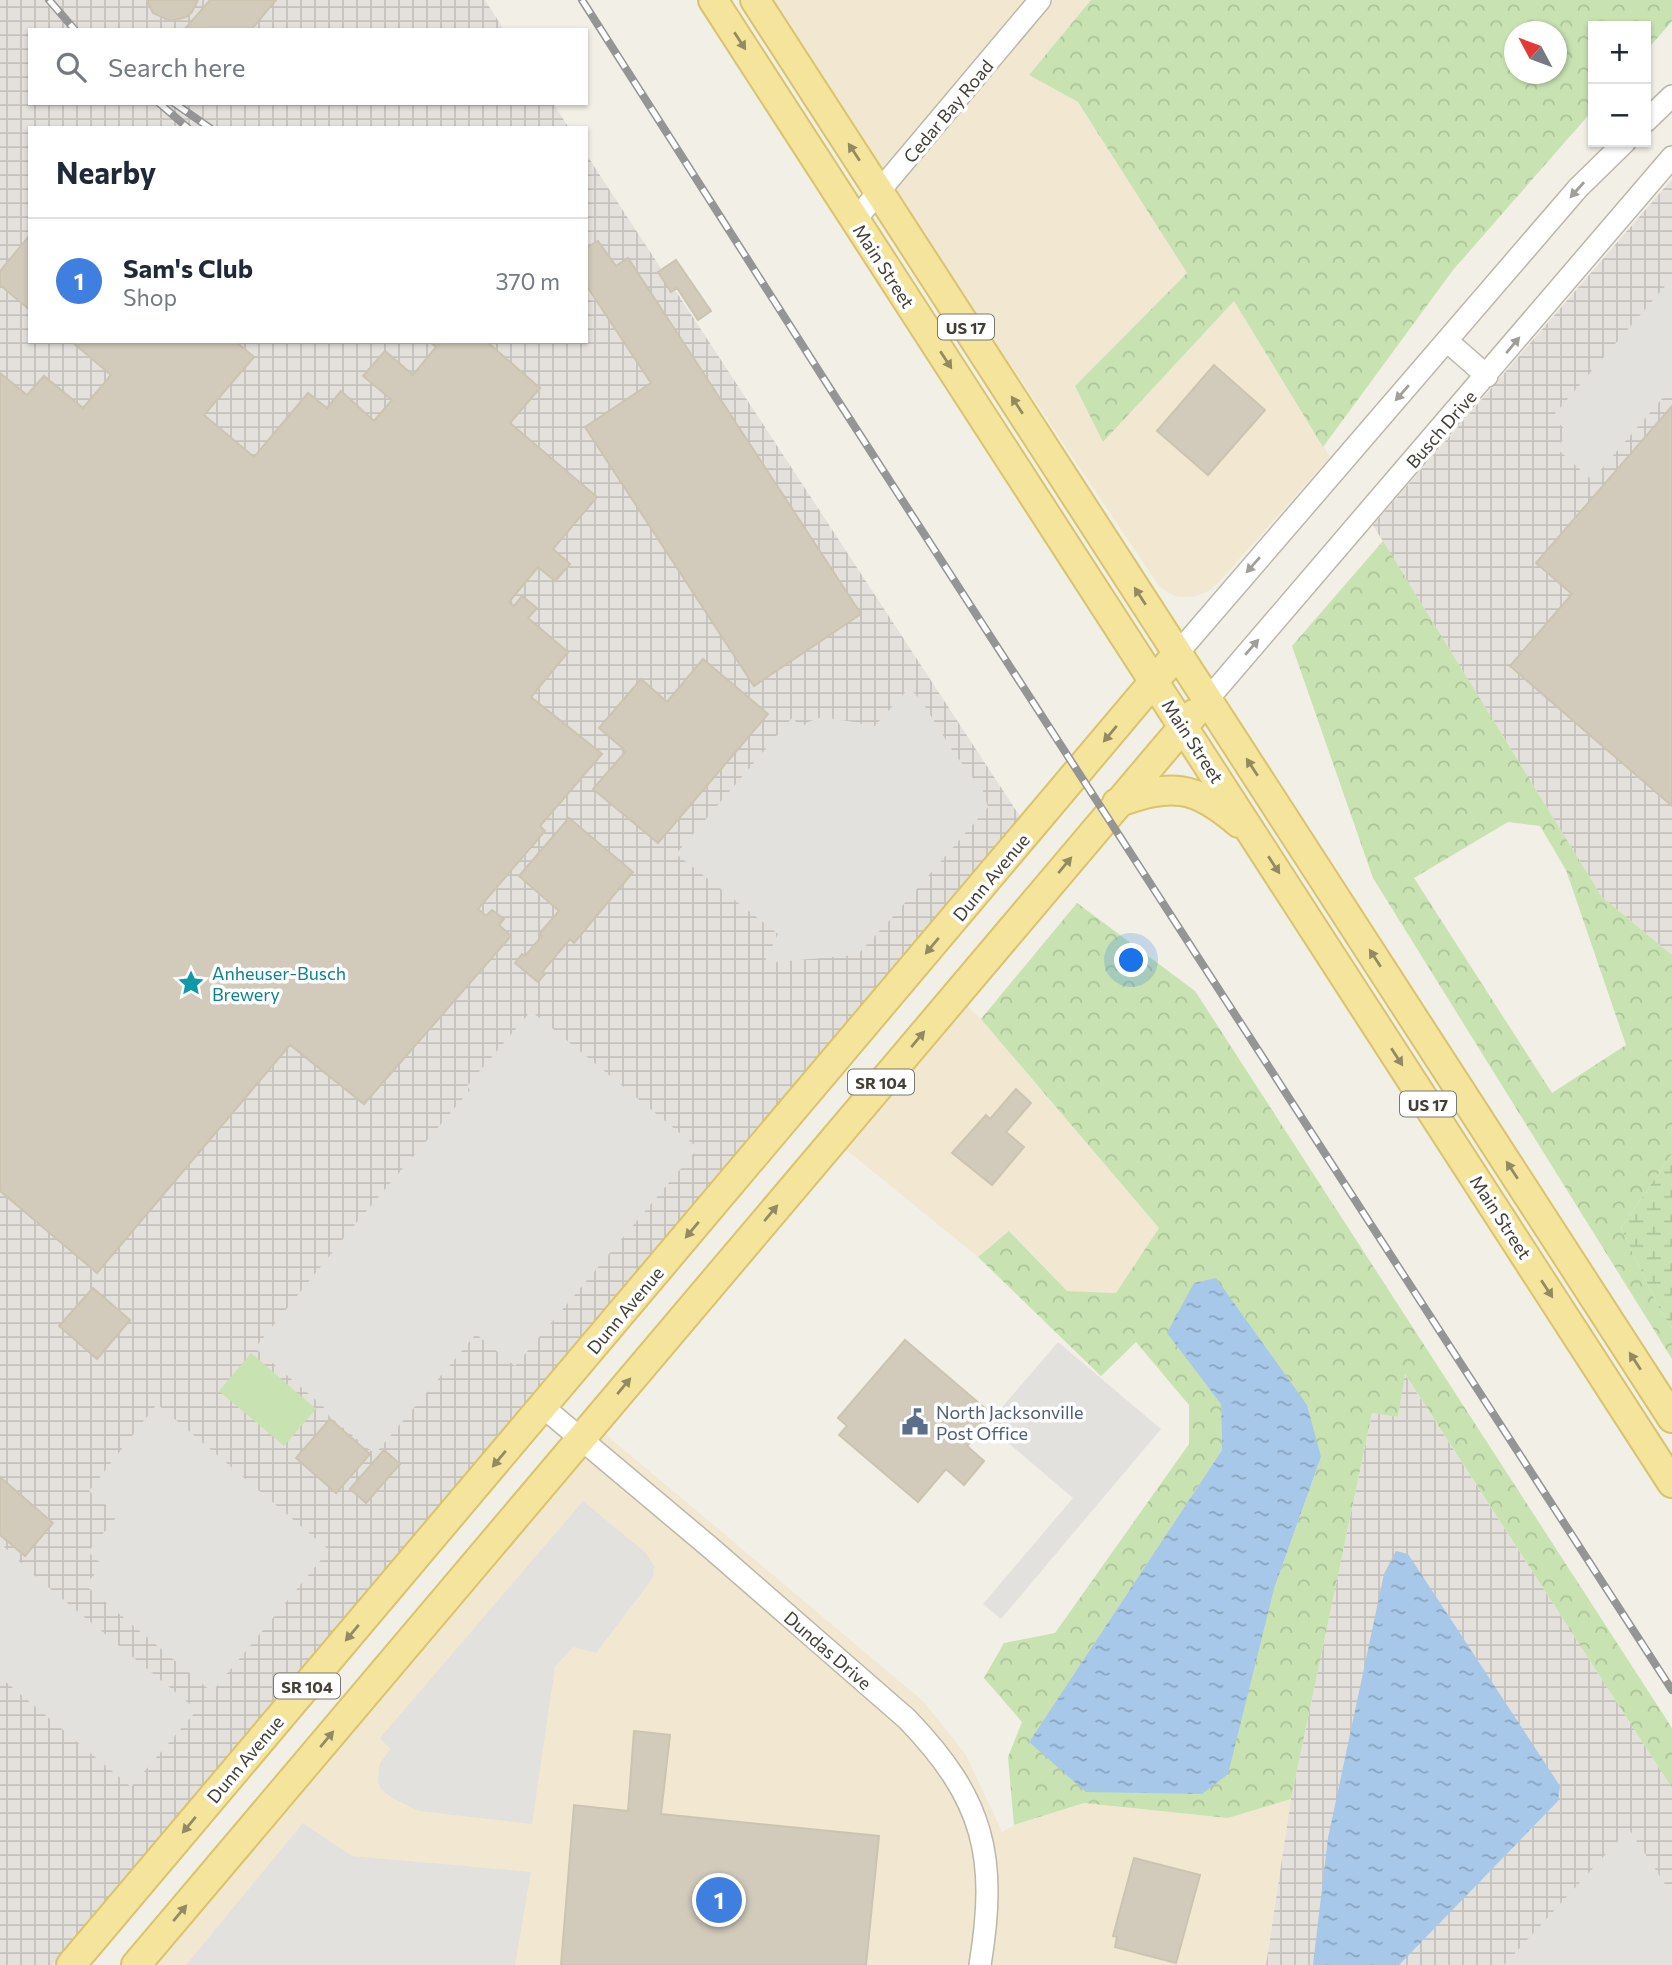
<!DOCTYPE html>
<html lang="en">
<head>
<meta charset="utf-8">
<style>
	body { margin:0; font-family:Commissioner,sans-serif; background:#f2f2f3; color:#1f2937 }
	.controls { position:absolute; right:21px; top:21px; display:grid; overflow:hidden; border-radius:0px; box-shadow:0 2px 5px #0004 }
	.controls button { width:63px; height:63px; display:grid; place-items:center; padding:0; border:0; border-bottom:2px solid #e0e1e3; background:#fff; color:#1f2937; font:35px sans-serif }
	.compass { position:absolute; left:1504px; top:21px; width:63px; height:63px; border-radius:50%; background:#fff; box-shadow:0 2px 5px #0004; rotate:311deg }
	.you { position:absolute; left:1132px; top:961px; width:24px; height:24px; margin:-18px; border:5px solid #fff; border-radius:50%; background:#1a73e8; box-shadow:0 0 0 10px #1a73e833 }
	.badge { display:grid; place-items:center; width:46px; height:46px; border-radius:50%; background:#e75727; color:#fff; font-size:23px; font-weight:700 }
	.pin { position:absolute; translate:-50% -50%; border:4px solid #fff; box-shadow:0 2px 7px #0006 }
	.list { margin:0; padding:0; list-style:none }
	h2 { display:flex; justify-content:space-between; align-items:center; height:91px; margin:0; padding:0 28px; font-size:30px }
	h2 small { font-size:23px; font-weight:400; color:#747a83 }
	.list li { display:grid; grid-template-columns:46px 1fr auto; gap:21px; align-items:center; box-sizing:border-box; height:126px; padding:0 28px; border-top:2px solid #e0e1e3 }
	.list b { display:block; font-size:26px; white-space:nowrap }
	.list p { margin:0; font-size:23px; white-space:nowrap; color:#747a83 }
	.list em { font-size:23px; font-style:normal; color:#747a83 }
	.icon { flex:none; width:38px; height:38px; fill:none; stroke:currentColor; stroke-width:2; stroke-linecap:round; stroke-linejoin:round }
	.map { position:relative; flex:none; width:1672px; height:1965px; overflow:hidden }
	.search { position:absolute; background:#fff; box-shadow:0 2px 5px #0004; left:28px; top:28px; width:560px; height:77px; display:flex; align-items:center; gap:18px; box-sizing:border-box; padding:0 24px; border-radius:0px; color:#747a83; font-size:26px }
	.panel { position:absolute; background:#fff; box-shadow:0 2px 5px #0004; left:28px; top:126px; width:560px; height:217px; border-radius:0px }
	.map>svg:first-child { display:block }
	.commercial { fill:#f2e8d2 }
	.industrial { fill:url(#industrial-grid) }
	.forest { fill:url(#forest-crowns); fill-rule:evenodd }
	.wetland { fill:url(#wetland-marsh) }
	.pitch { fill:#c8e2b2 }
	.parking { fill:#e3e1de }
	.water { fill:url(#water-ripples) }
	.building { fill:#d2cbbc; stroke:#ccc4b0; stroke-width:2 }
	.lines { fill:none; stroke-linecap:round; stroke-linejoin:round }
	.minor-casing { stroke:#bcb7a9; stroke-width:24 }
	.major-casing { stroke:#d9c36c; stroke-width:32 }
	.minor { stroke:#fff; stroke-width:21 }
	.major { stroke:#f5e49b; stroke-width:28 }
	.rail-casing { stroke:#959595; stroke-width:8 }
	.rail { stroke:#fff; stroke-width:5; stroke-dasharray:16; stroke-linecap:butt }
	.oneway { fill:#938963 }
	.oneway2 { fill:#a19f9a }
	.labels { text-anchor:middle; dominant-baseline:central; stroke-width:7; stroke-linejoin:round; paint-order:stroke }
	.shield { fill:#fff; stroke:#7b7972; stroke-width:2 }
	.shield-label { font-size:16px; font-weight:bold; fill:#433f36 }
	.street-label { font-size:18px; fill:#433f36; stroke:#fff }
	.culture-label { font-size:18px; fill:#0d838f; stroke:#fff; text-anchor:start }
	.service-label { font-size:18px; fill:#4e5e75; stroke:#fff; text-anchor:start }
</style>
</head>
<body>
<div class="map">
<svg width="1672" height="1965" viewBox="0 0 1672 1965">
	<defs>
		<pattern id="industrial-grid" width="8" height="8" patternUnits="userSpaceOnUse" patternTransform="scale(1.75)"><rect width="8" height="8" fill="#e4e0db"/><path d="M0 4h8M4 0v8" fill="none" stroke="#c5c1bd"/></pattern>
		<pattern id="forest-crowns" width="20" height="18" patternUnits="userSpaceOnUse" patternTransform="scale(1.75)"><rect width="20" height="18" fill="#c8e2b2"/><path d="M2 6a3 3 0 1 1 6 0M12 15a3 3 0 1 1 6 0" fill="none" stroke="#adc39a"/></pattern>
		<pattern id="wetland-marsh" width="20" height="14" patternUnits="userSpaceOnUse" patternTransform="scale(1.75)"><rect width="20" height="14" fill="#c8e2b2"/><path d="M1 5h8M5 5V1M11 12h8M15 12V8" fill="none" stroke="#adc39a"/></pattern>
		<pattern id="water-ripples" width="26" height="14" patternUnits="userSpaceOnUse" patternTransform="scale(1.75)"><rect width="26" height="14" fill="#a7c8e9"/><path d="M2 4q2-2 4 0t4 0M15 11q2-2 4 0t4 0" fill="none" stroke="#8aa4be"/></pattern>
	</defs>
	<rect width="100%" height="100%" fill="#f1efe6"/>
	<path class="commercial" d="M772 0H1091L1029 75 1078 102 1187 273 1075 386 1103 442 1234 301 1330 457 1218 583 1207 592 1193 597H1178L1167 592 1159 586 894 191Z
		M966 1005 981 1019 1159 1228 1117 1293 1067 1291 1010 1231 978 1257 844 1148Z
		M604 1433 924 1702 966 1755 1002 1832 1014 1825 1084 1803 1228 1818 1291 1799 1266 1965H152Z"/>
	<path class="industrial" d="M0 0H485L504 30H30V103H553L569 128H30V341H586V154L1021 818 53 1965H0Z
		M1672 179V955L1602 897 1373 525Z
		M1404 1373 1672 1788V1965H1266L1291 1799 1372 1413 1398 1417Z"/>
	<path class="forest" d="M1091 0H1672V21L1646 51V26H1593V110L1453 270 1323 447 1234 301 1103 442 1075 386 1187 273 1078 102 1029 75ZM1514 32H1556V74H1514Z
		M1383 541 1602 897 1672 955V1154L1621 1228 1660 1310 1672 1328V1359L1373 878 1292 646ZM1508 822 1540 826 1566 870 1626 1045 1552 1093 1414 878Z
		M1077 903 1195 991 1672 1728V1788L1405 1374 1398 1417 1372 1413 1291 1799 1228 1818 1084 1803 1014 1825 1008 1757 1022 1722 984 1678 1004 1643 1055 1633 1189 1444V1405L1136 1342 1101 1376 978 1257 1009 1231 1067 1291 1116 1293 1159 1228 981 1019ZM1221 1404 1321 1457 1274 1589 1029 1742 1222 1450Z"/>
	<path class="wetland" d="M1672 1154V1328L1660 1310 1621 1228Z"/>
	<path class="pitch" d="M251 1353 316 1409 284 1446 219 1391Z"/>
	<path class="parking" d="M1672 278V387L1592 480 1556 448 1569 433 1552 417Z
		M909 688 921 700 954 753 983 791 988 807 889 921 857 955 764 963 778 934 676 854 792 718 802 727 808 722 822 717 860 723 871 730Z
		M531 1011 698 1148 515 1366 476 1334 375 1454 329 1416 323 1406 255 1348 351 1229 470 1090 467 1086Z
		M1058 1342 1161 1429 1001 1619 983 1604 1073 1498 987 1425Z
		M157 1404 329 1550 212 1692 85 1585 103 1565 88 1552 118 1515 89 1491Z
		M583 1501 646 1553 654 1566 653 1578 596 1653 573 1647 555 1667 532 1824 419 1811 392 1798 380 1788 378 1782 379 1765 390 1749 380 1738Z
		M0 1543 36 1577 197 1710 131 1787 0 1677Z
		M303 1823 352 1856 531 1872 515 1965H186Z
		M1629 1829 1672 1895V1965H1504Z"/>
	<path class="water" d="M1216 1278 1307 1405 1321 1457 1274 1589 1228 1774 1202 1794 1086 1792 1029 1742 1222 1450 1221 1404 1167 1333 1194 1283Z
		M1396 1551 1408 1554 1560 1786 1558 1801 1399 1965H1313L1328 1838 1384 1574Z"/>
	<path class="building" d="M147 0H198L192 12 186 17 170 21 153 13Z
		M210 0H276L251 30H184Z
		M30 235V310L0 285V271Z
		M598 241 616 266 628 258 861 614 754 686 585 427 651 383 586 285V248Z
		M676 260 711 311 698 320 677 288 671 292 658 272Z
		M71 341H235L254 357 204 415 254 457 308 393 327 408 341 391 374 421 392 400 363 376 385 351 413 375 436 347 429 341H486L540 388 510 423 597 497 553 549 570 564 555 581 538 567 509 602 514 606 522 596 537 608 528 618 568 652 531 697 602 754 540 826 545 831 478 909 486 916 492 910 504 919 499 925 511 936 364 1104 290 1045 97 1273 0 1191V373L27 395 44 376 83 408 111 375Z
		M1214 365 1265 410 1208 475 1157 431Z
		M1672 406V806L1510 666 1572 594 1536 563Z
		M703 659 768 714 658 843 593 789 626 751 599 728 641 679 667 702Z
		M569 818 633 872 574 943 570 939 542 972 545 974 538 982 515 963 522 954 525 956 542 936 539 934 559 911 519 876Z
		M1016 1089 1031 1103 1006 1132 1024 1147 992 1185 952 1153 986 1115 990 1119Z
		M93 1288 130 1320 97 1359 59 1326Z
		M905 1340 993 1415 967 1446 984 1461 964 1485 946 1469 918 1502 839 1435 847 1426 838 1418Z
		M330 1419 370 1454 336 1493 296 1458Z
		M384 1450 400 1464 366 1503 350 1489Z
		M0 1477 53 1523 25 1556 0 1535Z
		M634 1731 670 1735 661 1814 879 1836 866 1965H561L574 1805 628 1811Z
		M1134 1858 1200 1875 1176 1963 1115 1947 1117 1937 1113 1936Z"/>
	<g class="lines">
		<g class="minor-casing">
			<path id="minor" d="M1646 121 1672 96
				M855 220 1040 0
				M1447 341 1487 376
				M1177 654 1578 188 1625 142
				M1208 699 1672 157
				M543 1407 712 1549 907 1719C984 1799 998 1856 980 1965"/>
		</g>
		<g class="major-casing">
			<path id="major" d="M713 0 1672 1483
				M755 0 1672 1418
				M1117 803C1172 783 1194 785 1239 823
				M71 1965 1177 654
				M136 1965 1194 714"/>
		</g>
		<use href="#minor" class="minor"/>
		<use href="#major" class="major"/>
		<g class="rail-casing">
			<path id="rail" d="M49 0 75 30
				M582 0 831 390 1672 1690
				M159 103 188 128
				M174 103 210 128"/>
		</g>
		<use href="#rail" class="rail"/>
	</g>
	<defs><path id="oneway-solid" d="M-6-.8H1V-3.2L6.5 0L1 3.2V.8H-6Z" transform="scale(1.75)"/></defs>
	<g class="oneway">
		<use href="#oneway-solid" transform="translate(740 41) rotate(57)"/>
		<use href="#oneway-solid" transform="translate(854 152) rotate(-123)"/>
		<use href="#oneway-solid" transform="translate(946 360) rotate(57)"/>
		<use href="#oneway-solid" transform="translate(1017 405) rotate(-123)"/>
		<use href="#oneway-solid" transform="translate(1140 596) rotate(-123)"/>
		<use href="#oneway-solid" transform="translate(1110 734) rotate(130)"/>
		<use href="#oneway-solid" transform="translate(1252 767) rotate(-123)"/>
		<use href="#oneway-solid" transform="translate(1065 865) rotate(-50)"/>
		<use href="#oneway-solid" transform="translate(1274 865) rotate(57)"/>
		<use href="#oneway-solid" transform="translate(932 946) rotate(130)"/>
		<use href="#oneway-solid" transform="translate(1375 958) rotate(-123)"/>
		<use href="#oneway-solid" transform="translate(918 1039) rotate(-50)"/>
		<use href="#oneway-solid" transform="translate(1397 1057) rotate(57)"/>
		<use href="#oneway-solid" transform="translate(1512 1170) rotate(-123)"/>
		<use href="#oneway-solid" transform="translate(771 1213) rotate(-50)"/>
		<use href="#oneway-solid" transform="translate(692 1230) rotate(130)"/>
		<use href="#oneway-solid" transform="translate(1547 1289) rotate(57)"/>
		<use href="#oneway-solid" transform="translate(1635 1361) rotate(-123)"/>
		<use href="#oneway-solid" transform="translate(624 1386) rotate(-50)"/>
		<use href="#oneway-solid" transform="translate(499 1459) rotate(130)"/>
		<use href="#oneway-solid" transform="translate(352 1633) rotate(130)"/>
		<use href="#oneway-solid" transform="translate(327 1739) rotate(-50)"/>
		<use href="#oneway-solid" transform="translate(189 1825) rotate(130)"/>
		<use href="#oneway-solid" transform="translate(180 1913) rotate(-50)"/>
	</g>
	<g class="oneway2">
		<use href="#oneway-solid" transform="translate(1577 190) rotate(132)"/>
		<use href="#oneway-solid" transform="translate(1513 345) rotate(-50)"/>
		<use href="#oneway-solid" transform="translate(1402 393) rotate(131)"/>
		<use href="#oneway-solid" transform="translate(1253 565) rotate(131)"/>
		<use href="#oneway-solid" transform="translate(1252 647) rotate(-49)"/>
	</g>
	<defs>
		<g id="sight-bare" transform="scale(2.1)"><path d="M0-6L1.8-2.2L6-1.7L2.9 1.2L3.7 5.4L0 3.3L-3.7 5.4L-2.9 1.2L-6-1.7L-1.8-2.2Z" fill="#0f9aa8" stroke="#fff" stroke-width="2.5" paint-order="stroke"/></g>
		<g id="civic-bare" transform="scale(2.1)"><path d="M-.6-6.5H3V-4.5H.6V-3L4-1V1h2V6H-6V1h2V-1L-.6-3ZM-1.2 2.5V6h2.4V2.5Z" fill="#5c6f8a" stroke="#fff" stroke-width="2.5" paint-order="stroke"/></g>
	</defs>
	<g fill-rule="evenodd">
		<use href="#sight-bare" x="191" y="983"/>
		<use href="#civic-bare" x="915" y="1422"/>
	</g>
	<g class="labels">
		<g class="shield">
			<rect x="938" y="314.5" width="56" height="25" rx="5"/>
			<rect x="848" y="1069.5" width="66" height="25" rx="5"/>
			<rect x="1400" y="1091.5" width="56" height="25" rx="5"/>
			<rect x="274" y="1673.5" width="66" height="25" rx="5"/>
		</g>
		<g class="shield-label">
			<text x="966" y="327">US 17</text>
			<text x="881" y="1082">SR 104</text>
			<text x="1428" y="1104">US 17</text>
			<text x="307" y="1686">SR 104</text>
		</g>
		<g class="street-label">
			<text transform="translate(948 111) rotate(-50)">Cedar Bay Road</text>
			<text transform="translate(884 266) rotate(57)">Main Street</text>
			<text transform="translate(1441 429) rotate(-49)">Busch Drive</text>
			<text transform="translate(1193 741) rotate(57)">Main Street</text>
			<text transform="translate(991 877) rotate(-50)">Dunn Avenue</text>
			<text transform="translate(1501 1217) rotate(57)">Main Street</text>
			<text transform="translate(625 1310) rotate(-50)">Dunn Avenue</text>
			<text transform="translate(828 1650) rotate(41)">Dundas Drive</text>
			<text transform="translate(245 1759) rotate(-50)">Dunn Avenue</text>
		</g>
		<g class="culture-label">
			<text x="212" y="973">Anheuser-Busch<tspan x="212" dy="21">Brewery</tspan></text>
		</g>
		<g class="service-label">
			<text x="936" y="1412">North Jacksonville<tspan x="936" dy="21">Post Office</tspan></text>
		</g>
	</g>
</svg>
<div class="controls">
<button>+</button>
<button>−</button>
</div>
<svg class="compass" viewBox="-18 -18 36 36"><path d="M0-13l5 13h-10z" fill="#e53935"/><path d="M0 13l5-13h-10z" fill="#747a83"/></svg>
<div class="you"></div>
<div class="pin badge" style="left:719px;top:1900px;background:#3f7fe0">1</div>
<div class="search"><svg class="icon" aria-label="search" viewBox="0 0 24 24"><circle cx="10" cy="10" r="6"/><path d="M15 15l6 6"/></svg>Search here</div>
<section class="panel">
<h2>Nearby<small></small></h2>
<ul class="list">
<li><span class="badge" style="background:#3f7fe0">1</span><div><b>Sam's Club</b><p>Shop</p></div><em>370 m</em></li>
</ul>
</section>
</div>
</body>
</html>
